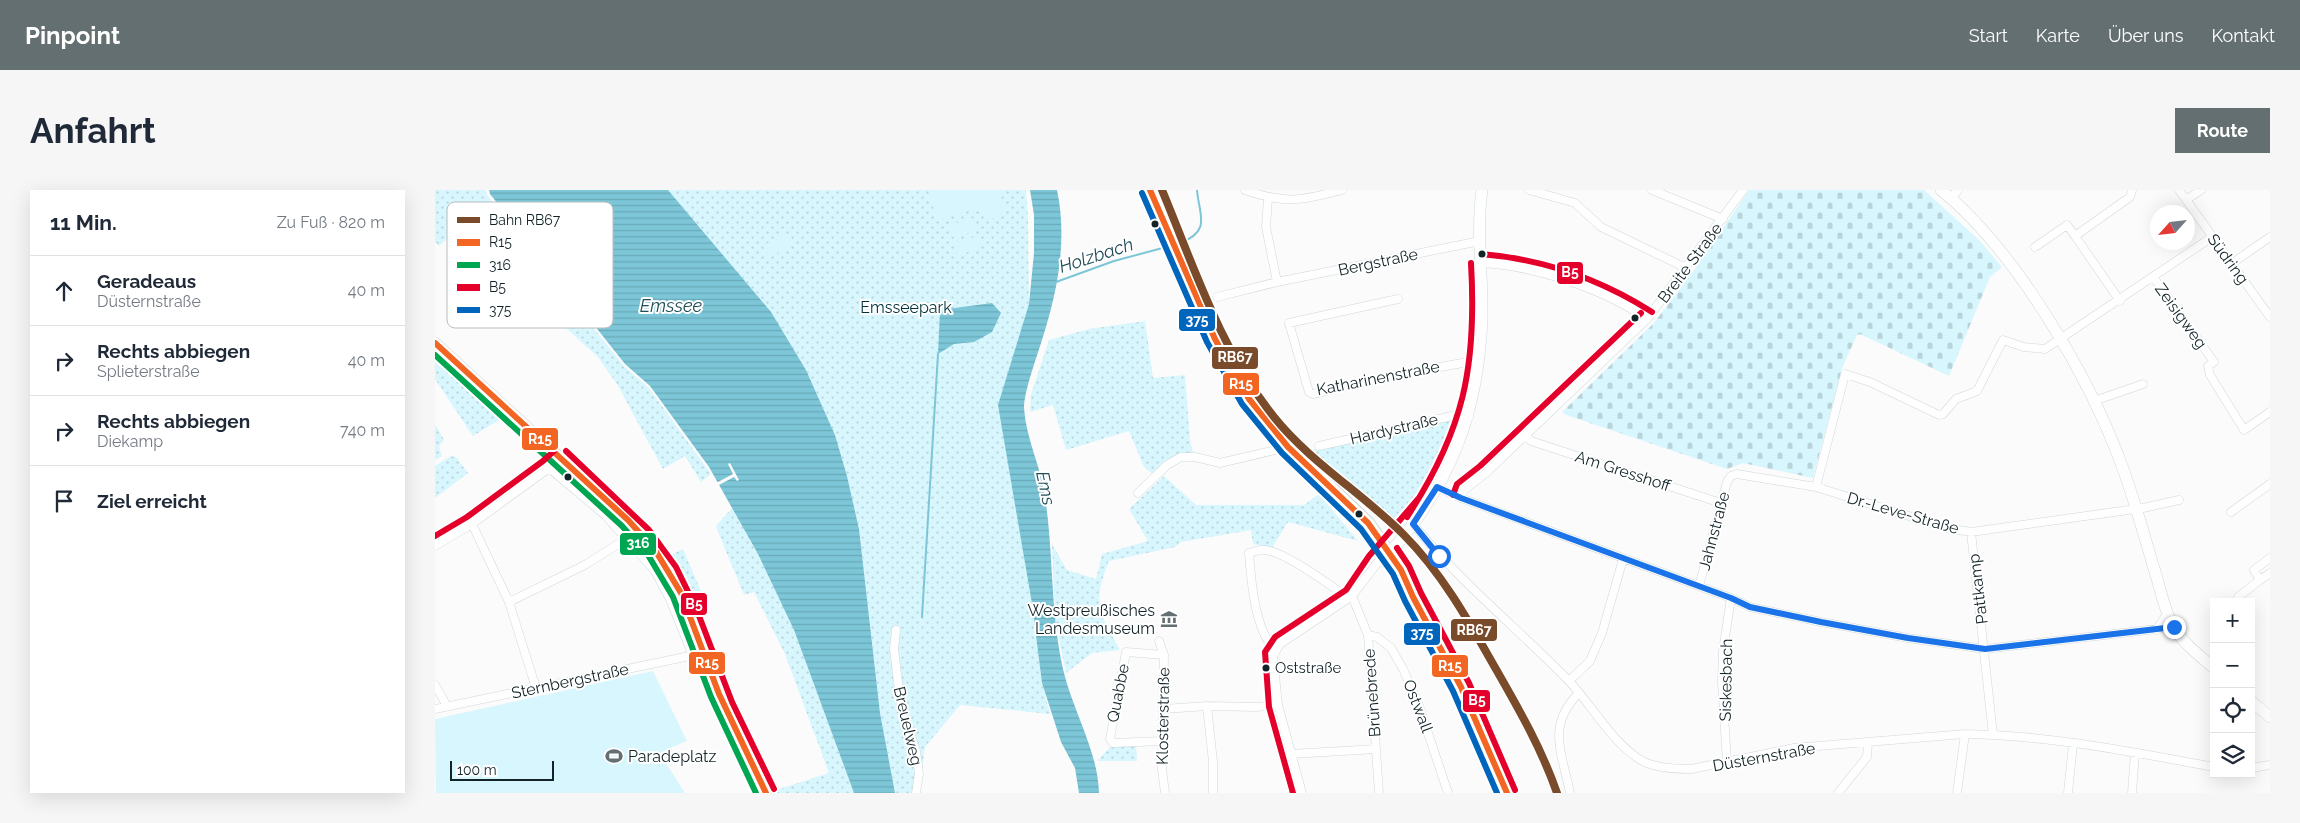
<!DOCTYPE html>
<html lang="de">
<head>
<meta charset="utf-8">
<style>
	body { margin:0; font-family:Raleway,sans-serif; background:#f6f6f7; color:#1f2937 }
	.controls { position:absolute; right:15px; bottom:15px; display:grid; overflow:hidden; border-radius:0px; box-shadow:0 5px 20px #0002 }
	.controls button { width:45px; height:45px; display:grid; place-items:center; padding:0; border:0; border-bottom:1px solid #e0e1e3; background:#fff; color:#1f2937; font:25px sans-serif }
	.compass { position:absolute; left:1715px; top:15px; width:45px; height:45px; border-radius:50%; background:#fff; box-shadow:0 5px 20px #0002; rotate:243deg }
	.scale { position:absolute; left:15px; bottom:12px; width:104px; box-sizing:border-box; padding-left:5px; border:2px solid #132428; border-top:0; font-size:14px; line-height:18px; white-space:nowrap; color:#132428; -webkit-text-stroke:4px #fff; paint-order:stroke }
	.stop { position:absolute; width:15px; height:15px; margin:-11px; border:4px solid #1a73e8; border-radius:50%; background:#fff }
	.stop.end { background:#1a73e8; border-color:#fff; box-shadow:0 1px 5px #0008 }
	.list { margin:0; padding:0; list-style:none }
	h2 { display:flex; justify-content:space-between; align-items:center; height:65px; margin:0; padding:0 20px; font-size:21px }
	h2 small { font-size:16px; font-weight:400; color:#747a83 }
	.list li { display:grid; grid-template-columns:32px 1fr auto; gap:15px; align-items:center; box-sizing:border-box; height:70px; padding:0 20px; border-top:1px solid #e0e1e3 }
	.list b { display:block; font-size:19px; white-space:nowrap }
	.list p { margin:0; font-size:16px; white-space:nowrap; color:#747a83 }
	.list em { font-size:16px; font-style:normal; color:#747a83 }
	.icon { flex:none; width:28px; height:28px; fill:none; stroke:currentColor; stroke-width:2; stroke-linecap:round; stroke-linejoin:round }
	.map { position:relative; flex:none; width:1835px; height:603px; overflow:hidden; border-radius:0px }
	header { display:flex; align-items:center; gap:30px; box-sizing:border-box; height:70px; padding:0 25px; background:#646f72; color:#fff }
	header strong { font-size:24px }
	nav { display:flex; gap:28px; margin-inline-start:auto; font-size:18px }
	.intro { display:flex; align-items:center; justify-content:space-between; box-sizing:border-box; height:120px; padding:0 30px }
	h1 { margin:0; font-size:35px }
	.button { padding:12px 22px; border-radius:0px; background:#646f72; color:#fff; font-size:18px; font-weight:700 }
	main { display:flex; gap:30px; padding:0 30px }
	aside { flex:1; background:#fff; border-radius:0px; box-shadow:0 5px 20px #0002 }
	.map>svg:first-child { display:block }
	.green { fill:url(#green-dots) }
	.cemetery { fill:url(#cemetery-stones) }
	.pitch { fill:#d8f6fd }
	.water { fill:url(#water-rules) }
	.pier { fill:#fbfbfb }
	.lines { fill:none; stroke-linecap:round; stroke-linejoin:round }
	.stream { stroke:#7cc6d7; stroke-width:2 }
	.street-casing { stroke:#cfd7d9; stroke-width:9 }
	.secondary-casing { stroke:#cfd7d9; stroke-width:12 }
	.primary-casing { stroke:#cfd7d9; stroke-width:14 }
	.street { stroke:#fefefe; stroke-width:8 }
	.secondary { stroke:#fefefe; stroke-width:11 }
	.primary { stroke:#fefefe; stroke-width:12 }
	.bus-1-casing { stroke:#fff; stroke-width:10 }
	.bus-2-casing { stroke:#fff; stroke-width:10 }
	.bus-3-casing { stroke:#fff; stroke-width:10 }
	.bus-4-casing { stroke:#fff; stroke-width:10 }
	.bus-1 { stroke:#f26522; stroke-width:6 }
	.bus-2 { stroke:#00a651; stroke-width:6 }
	.bus-3 { stroke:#e4002b; stroke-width:6 }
	.bus-4 { stroke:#0065bd; stroke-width:6 }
	.rail-1-casing { stroke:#fff; stroke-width:11 }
	.rail-1 { stroke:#7a4b2a; stroke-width:8 }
	.route { stroke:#1a73e8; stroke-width:6 }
	.bus-dot { fill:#132428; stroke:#fff; stroke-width:2 }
	.labels { text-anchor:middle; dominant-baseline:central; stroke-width:4; stroke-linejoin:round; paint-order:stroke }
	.bus-label { font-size:15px; fill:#132428; stroke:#fff; text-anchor:start }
	.street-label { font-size:16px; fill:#132428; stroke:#fff }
	.park-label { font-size:16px; fill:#00323b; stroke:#fff }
	.poi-label { font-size:16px; fill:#132428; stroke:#fff; text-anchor:end }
	.water-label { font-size:18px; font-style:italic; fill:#204e58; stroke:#fff }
	.key { fill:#fff; stroke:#b8bdbe; stroke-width:1 }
	.key-label { font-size:14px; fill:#132428 }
	.line-badge { stroke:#fff; stroke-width:2 }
	.badge-label { font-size:14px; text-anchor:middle; font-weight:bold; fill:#fff }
</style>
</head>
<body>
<header>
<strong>Pinpoint</strong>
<nav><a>Start</a><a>Karte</a><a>Über uns</a><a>Kontakt</a></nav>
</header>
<div class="intro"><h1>Anfahrt</h1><a class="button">Route</a></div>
<main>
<aside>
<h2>11 Min.<small>Zu Fuß · 820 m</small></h2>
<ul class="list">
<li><svg class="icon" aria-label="ahead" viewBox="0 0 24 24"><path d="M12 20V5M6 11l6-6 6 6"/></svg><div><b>Geradeaus</b><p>Düsternstraße</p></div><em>40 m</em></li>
<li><svg class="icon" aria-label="right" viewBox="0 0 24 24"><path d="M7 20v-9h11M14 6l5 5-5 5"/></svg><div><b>Rechts abbiegen</b><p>Splieterstraße</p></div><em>40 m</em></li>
<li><svg class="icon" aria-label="right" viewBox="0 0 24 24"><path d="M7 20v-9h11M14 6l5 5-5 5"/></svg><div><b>Rechts abbiegen</b><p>Diekamp</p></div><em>740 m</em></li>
<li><svg class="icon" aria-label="arrive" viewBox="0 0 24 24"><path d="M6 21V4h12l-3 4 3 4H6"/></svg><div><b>Ziel erreicht</b></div></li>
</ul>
</aside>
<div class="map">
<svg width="1835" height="603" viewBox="0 0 1835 603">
	<defs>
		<pattern id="green-dots" width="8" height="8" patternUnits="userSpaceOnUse" patternTransform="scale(1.25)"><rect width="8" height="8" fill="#d8f6fd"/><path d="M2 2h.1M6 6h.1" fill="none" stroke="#b8d3d9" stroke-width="1.8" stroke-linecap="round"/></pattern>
		<pattern id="cemetery-stones" width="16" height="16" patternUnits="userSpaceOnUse" patternTransform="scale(1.25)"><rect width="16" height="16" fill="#d8f6fd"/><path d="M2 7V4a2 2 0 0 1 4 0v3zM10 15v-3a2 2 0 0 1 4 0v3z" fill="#b8d3d9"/></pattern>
		<pattern id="water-rules" width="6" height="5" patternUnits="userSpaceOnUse" patternTransform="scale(1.25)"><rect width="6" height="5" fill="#7cc6d7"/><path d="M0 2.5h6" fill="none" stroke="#6aaab9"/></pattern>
	</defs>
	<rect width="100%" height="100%" fill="#fbfbfb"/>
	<path class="green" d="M0 0H51L52 5 189 176 214 198 276 284 266 292 250 266 228 279 182 194 162 166 22 40 4 56 0 52Z
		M233 0H591L593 29 594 114 564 215 597 414 607 493 615 524 525 515 490 557 484 603H460L445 523 424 339 412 286 400 245 371 180 336 123Z
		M710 131 718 188 750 185 755 250 758 264 738 267 719 285 709 277 694 241 631 260 618 215 595 222 596 204 614 150 654 139Z
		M0 163 68 225 64 230 38 246 0 189Z
		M1017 228 1026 230 1013 262 972 320 961 330 875 260Z
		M0 234 9 250 4 256 7 266 0 270Z
		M16 266 21 267 33 283 0 308V276Z
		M729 286 761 315H869L884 304 923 351 853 332 837 358 818 354 816 340 746 352 740 357 674 371C657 413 664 422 685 460L657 463 631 483 620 428 617 354 632 380 661 389 667 364 713 351 694 319Z
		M297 318 323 364 359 440 419 603H339L338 601 394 583 350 464 319 402 309 405 284 344 281 336Z
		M248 359 271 413 261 417 248 389 234 366Z
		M701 555 702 571H662L675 557Z"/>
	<path class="cemetery" d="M1314 0H1489L1545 51 1567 77 1555 87 1514 186 1425 144 1422 145 1407 178 1378 288 1308 273 1292 279 1131 225 1127 222 1218 134 1257 83Z"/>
	<path class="pitch" d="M493 0H564L571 24 551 30 546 17 502 30Z
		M538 28 541 41 517 47 513 35Z
		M349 44 356 56 334 67 328 56Z
		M543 46 546 58 522 65 519 53Z
		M218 481 252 551 230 560 227 567 250 603H1L0 529Z"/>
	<path class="water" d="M54 0H233L336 122 371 180 400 245 412 286 424 339 445 523 460 603H419L359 440 323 364 274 277 215 196 190 174 55 4Z
		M595 0H622C633 51 622 104 606 153 601 169 589 202 589 218 591 249 606 277 610 307 619 366 615 425 629 483 639 523 663 562 664 603H644L640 578 626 552 607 493 597 414 563 215 594 114 599 63V25Z
		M557 113 566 123 557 142 539 152 519 154 503 164 505 120Z"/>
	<path class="pier" d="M295 273 304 290 302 291 299 287 282 296 281 293 298 284 293 274Z"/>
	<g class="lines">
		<path class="stream" d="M745 53C777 41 764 25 762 0
			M621 92 679 71 735 56
			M487 427 503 164"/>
		<g class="street-casing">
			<path id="street" d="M810 0C850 14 866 11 907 0
				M1094 0 1140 13 1166 37 1251 78
				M1217 0 1288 29
				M1744 0 1835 127
				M833 8 831 37 842 92
				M1516 8 1523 0
				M1751 10 1766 0
				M1600 57 1632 35 1640 46
				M1045 73C1098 75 1169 99 1212 129
				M1796 74 1835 47
				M1719 88 1779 172 1773 176 1775 185 1809 240 1835 222
				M782 107 842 92 1045 51
				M963 109 854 133 874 202 878 204 956 186 1044 170
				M1685 111 1640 46 1695 7 1697 0
				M1659 211 1708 194
				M1091 246 1096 251 1286 313
				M884 256 1017 226 1034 227
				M114 278 171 326 220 381 235 409 258 466
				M1002 297 1026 308 1296 408 1315 417 1386 432 1473 448 1550 459 1739 437
				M1381 297 1410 184 1435 192 1504 225 1508 224 1521 209 1542 201 1568 150 1589 157 1610 159 1777 47
				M703 303 732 275 746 267H760L785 273 853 257
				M1026 308 1029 300 1051 283 1212 129 1308 0
				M1796 322 1835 294
				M37 334 74 412 101 498
				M978 334C1024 391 1082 438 1133 490 1157 515 1175 550 1204 569 1217 578 1241 579 1256 579L1359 558 1530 544C1613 545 1697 562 1779 577
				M1536 342 1558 545
				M0 356 37 334 114 278 125 267
				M1825 390 1835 383
				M1264 396 1292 292 1296 286 1302 284 1381 297 1512 338 1536 342 1708 318 1744 310
				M917 406 933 445 944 603
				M1803 407 1825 390 1819 380 1835 368
				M74 412 150 375 191 349
				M461 440 459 459 466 517 481 561 484 584 481 603
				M1721 440 1732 424
				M933 445 942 447 956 458 968 479 982 510 1013 603
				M724 451 729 465 727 579 730 603
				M840 459C820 442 816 390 814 363 819 362 825 359 829 360 848 360 898 397 913 408
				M1134 491 1155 471 1167 443 1188 369
				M0 495 12 516
				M772 516 778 572V603
				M0 519 269 463
				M729 519 772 516 821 517 843 515
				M728 551 678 553 675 549 691 462 729 465
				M856 564 941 559
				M1292 573 1287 492 1288 461 1296 408
				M1816 578 1835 575
				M867 603 843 515 838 466 845 454 917 406 949 364
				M1135 603C1127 562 1111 536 1144 503
				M1403 603 1432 567 1433 553
				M1522 603 1530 544
				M1633 603 1638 554
				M1697 603 1700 563"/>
		</g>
		<g class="secondary-casing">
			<path id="secondary" d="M1506 0C1580 59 1655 188 1687 276 1700 311 1710 349 1721 385 1726 402 1730 422 1739 438 1749 454 1765 466 1779 478
				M0 153 193 330 220 360 246 403 284 504 331 603
				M951 367C1015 296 1043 225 1047 129 1048 86 1041 43 1047 0
				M1816 511 1835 527"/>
		</g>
		<g class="primary-casing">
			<path id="primary" d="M715 0 780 149 814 209 853 257 933 333 966 380 978 407 1026 497 1072 603"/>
		</g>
		<use href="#street" class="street"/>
		<use href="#secondary" class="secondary"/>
		<use href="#primary" class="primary"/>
		<g class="bus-1-casing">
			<path id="bus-1" d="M715 0 780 149 814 209 853 257 933 333 966 380 978 407 1026 497 1072 603
				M0 153 193 330 220 360 246 403 284 504 331 603"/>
		</g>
		<g class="bus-2-casing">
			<path id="bus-2" d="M0 165 187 336 213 365 238 407 276 507 321 603"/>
		</g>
		<g class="bus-3-casing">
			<path id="bus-3" d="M1046 64C1107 69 1165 89 1217 122
				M131 261 214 340 241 377 261 418 297 512 339 599
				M1018 305 1022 294 1045 276 1206 123
				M972 327C1029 240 1042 177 1036 73
				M0 346 32 327 108 271 119 261
				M962 358 974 376 986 403 1034 493 1080 600
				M858 603 834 517 830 462 840 447 911 400 934 366 983 309"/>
		</g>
		<g class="bus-4-casing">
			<path id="bus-4" d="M707 3 772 152 807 214 847 263 926 339 958 384 970 411 1018 501 1062 603"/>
		</g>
		<use href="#bus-1" class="bus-1"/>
		<use href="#bus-2" class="bus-2"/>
		<use href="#bus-3" class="bus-3"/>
		<use href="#bus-4" class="bus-4"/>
		<g class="rail-1-casing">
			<path id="rail-1" d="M727 0C759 77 786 161 839 227 875 272 927 303 968 344 1006 382 1032 428 1058 474 1082 516 1106 557 1122 603"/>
		</g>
		<use href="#rail-1" class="rail-1"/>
	</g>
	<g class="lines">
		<path class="route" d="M1004 366 978 334 1002 297 1026 308 1296 408 1315 417 1386 432 1473 448 1550 459 1739 437"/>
	</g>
	<defs>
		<g id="museum-bare" transform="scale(1.35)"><path d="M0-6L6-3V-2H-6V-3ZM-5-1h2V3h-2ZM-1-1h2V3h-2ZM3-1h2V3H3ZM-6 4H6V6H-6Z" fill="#646f72" stroke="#fff" stroke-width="2.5" paint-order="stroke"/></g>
		<g id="stadium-bare" transform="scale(1.35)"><path d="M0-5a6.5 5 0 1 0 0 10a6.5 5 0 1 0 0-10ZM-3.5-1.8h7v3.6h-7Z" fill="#646f72" stroke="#fff" stroke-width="2.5" paint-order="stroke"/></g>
	</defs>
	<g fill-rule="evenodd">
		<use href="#museum-bare" x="734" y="429"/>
		<use href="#stadium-bare" x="179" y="566"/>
	</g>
	<g class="bus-dot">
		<circle cx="720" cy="34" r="4.5"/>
		<circle cx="1047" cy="64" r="4.5"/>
		<circle cx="1200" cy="128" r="4.5"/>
		<circle cx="133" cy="287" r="4.5"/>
		<circle cx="924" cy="324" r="4.5"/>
		<circle cx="831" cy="478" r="4.5"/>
	</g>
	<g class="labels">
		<g class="bus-label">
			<text x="840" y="478">Oststraße</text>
		</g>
		<g class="street-label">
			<text transform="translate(1793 69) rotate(54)">Südring</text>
			<text transform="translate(943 72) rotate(-12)">Bergstraße</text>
			<text transform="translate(1255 73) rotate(-53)">Breite Straße</text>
			<text transform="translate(1746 126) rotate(54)">Zeisigweg</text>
			<text transform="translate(943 188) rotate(-11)">Katharinenstraße</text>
			<text transform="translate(959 239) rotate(-13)">Hardystraße</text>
			<text transform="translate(1188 281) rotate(18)">Am Gresshoff</text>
			<text transform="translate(1468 323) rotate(16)">Dr.-Leve-Straße</text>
			<text transform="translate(1279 341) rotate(-75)">Jahnstraße</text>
			<text transform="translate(1543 399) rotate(-97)">Pattkamp</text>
			<text transform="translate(1291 490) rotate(-89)">Siskesbach</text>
			<text transform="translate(135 491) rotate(-12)">Sternbergstraße</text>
			<text transform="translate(683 503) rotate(-79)">Quabbe</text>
			<text transform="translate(937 503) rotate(-94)">Brünebrede</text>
			<text transform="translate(983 516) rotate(69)">Ostwall</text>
			<text transform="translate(728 526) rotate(-89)">Klosterstraße</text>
			<text transform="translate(473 536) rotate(77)">Breuelweg</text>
			<text transform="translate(1329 567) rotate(-10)">Düsternstraße</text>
		</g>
		<g class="park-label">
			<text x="471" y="117">Emsseepark</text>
		</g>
		<g class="poi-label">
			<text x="720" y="420">Westpreußisches<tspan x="720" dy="18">Landesmuseum</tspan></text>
			<text x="193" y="566" text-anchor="start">Paradeplatz</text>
		</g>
		<g class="water-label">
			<text transform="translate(661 65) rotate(-18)">Holzbach</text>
			<text x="236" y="115">Emssee</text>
			<text transform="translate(611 298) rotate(78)">Ems</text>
		</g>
	</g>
	<rect x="12" y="12" width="166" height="126" rx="8" class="key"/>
	<rect x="22" y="27" width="23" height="6" fill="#7a4b2a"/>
	<rect x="22" y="49" width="23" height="7" fill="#f26522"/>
	<rect x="22" y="72" width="23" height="6" fill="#00a651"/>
	<rect x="22" y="94" width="23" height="7" fill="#e4002b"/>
	<rect x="22" y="117" width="23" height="6" fill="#0065bd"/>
	<g class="key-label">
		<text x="54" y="35">Bahn RB67</text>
		<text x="54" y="57">R15</text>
		<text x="54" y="80">316</text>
		<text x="54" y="102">B5</text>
		<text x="54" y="125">375</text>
	</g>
	<g class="line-badge">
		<rect x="1121" y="71" width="28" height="24" rx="5" fill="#e4002b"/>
		<rect x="743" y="118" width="38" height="24" rx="5" fill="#0065bd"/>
		<rect x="776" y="156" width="48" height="24" rx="5" fill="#7a4b2a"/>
		<rect x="787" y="182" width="38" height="24" rx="5" fill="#f26522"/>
		<rect x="86" y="237" width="38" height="24" rx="5" fill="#f26522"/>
		<rect x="184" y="342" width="38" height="24" rx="5" fill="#00a651"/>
		<rect x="245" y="402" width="28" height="24" rx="5" fill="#e4002b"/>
		<rect x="1015" y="428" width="48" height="24" rx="5" fill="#7a4b2a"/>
		<rect x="968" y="432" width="38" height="24" rx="5" fill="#0065bd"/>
		<rect x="253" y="461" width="38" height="24" rx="5" fill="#f26522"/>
		<rect x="996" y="464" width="38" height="24" rx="5" fill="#f26522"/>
		<rect x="1027" y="499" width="29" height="24" rx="5" fill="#e4002b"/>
	</g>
	<g class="badge-label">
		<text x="1135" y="87">B5</text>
		<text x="762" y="135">375</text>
		<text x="800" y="172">RB67</text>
		<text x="806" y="199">R15</text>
		<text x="105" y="254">R15</text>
		<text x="203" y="358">316</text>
		<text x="259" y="419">B5</text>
		<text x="1039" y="445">RB67</text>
		<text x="987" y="448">375</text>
		<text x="272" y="478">R15</text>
		<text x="1015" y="481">R15</text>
		<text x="1042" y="515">B5</text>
	</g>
</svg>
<div class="controls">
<button>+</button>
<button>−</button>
<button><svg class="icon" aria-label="locate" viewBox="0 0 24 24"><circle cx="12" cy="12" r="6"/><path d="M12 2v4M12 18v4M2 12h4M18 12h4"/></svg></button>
<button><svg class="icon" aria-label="layers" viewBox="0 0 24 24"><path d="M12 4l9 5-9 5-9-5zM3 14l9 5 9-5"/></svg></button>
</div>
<svg class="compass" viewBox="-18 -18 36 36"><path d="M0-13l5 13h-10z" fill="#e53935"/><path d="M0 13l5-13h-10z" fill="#747a83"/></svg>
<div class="scale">100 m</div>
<div class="stop" style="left:1004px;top:366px"></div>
<div class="stop end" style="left:1739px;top:437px"></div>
</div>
</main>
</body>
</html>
